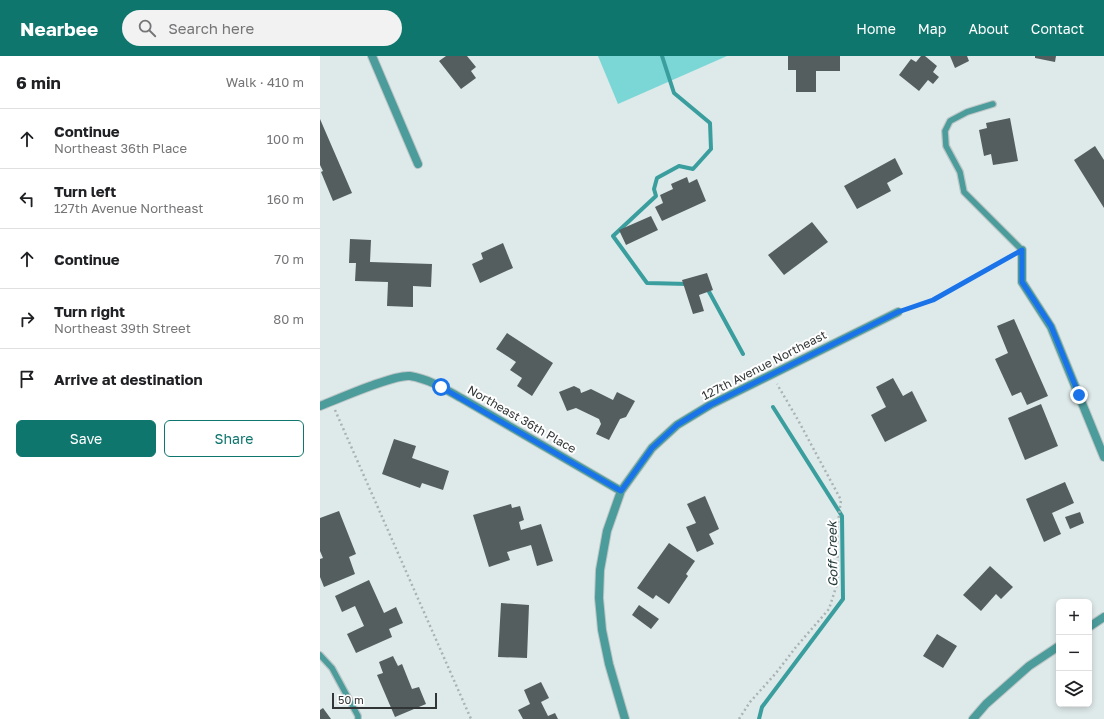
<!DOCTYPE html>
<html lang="en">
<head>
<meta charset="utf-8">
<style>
	body { margin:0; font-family:"Golos Text",sans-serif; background:#f2f2f2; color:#202124 }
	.controls { position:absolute; right:12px; bottom:12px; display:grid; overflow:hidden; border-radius:6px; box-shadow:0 2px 6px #0003 }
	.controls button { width:36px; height:36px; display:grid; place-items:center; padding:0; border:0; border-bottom:1px solid #e0e0e0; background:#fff; color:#202124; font:20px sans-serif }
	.scale { position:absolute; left:12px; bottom:10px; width:105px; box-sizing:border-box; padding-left:4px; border:2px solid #313535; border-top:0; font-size:11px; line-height:14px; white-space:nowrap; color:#313535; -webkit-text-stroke:3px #fff; paint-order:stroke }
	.stop { position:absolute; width:12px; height:12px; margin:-9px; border:3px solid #1a73e8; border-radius:50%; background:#fff }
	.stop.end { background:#1a73e8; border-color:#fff; box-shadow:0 1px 4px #0008 }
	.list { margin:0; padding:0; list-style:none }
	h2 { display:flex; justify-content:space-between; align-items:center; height:52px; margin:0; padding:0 16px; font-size:17px }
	h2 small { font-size:13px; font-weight:400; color:#757577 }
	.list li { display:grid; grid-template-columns:26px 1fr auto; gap:12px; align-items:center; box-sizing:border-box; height:60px; padding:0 16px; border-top:1px solid #e0e0e0 }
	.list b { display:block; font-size:15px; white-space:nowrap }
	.list p { margin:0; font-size:13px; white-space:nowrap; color:#757577 }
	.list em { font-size:13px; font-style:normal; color:#757577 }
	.actions { display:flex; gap:8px; padding:12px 16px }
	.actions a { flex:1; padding:9px 0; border:1px solid #0f766e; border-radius:6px; text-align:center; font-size:14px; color:#0f766e }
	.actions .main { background:#0f766e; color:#fff }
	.icon { flex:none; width:22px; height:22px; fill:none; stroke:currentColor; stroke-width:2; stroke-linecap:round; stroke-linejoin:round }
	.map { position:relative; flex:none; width:784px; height:663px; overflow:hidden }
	header { display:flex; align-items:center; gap:24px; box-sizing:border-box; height:56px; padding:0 20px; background:#0f766e; color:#fff }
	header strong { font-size:19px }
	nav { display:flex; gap:22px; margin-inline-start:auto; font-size:14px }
	.search { width:280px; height:36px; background:#f2f2f2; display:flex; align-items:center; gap:10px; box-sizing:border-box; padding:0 14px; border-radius:22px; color:#757577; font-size:15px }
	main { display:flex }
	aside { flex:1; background:#fff }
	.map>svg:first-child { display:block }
	.green { fill:#7bd7d6 }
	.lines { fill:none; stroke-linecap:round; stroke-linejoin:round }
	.stream { stroke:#3b9e9e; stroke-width:4 }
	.building { fill:#545e5e }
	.lane-casing { stroke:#bbc5c5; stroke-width:8 }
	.street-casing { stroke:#bbc5c5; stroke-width:10 }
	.path { stroke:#aab3b3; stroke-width:2.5; stroke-dasharray:2 3; stroke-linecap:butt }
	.lane { stroke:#4c9c9b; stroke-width:5.5 }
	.street { stroke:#4c9c9b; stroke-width:8 }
	.route { stroke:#1a73e8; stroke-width:5 }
	.labels { text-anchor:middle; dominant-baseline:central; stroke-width:4; stroke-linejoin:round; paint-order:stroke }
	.street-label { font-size:12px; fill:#313535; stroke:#fff }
	.water-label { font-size:13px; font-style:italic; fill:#213838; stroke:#fff }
</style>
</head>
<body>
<header>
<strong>Nearbee</strong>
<div class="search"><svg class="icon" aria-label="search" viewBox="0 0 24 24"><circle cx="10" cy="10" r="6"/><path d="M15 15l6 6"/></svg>Search here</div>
<nav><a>Home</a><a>Map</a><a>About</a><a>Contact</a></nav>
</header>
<main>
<aside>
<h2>6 min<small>Walk · 410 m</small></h2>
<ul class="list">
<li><svg class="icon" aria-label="ahead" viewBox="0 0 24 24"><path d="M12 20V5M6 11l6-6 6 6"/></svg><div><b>Continue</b><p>Northeast 36th Place</p></div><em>100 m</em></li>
<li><svg class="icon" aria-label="left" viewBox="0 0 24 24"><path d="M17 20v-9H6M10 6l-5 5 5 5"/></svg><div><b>Turn left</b><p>127th Avenue Northeast</p></div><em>160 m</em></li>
<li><svg class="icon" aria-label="ahead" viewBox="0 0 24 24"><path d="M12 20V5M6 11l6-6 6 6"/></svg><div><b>Continue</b></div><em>70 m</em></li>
<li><svg class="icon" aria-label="right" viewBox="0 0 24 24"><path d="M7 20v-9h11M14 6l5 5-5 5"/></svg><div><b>Turn right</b><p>Northeast 39th Street</p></div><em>80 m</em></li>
<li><svg class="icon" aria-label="arrive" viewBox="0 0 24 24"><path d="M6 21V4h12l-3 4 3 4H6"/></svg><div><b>Arrive at destination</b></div></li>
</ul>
<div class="actions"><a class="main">Save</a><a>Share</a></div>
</aside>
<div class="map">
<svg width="784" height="663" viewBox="0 0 784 663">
	<rect width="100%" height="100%" fill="#dee9e9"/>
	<path class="green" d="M278 0H407L298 48Z"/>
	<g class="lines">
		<path class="stream" d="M342 0 354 37 390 67 391 93 373 113 359 110 337 122 334 133 336 140 293 180 327 227 368 228
			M387 232 423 298
			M439 663 442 651 523 543 522 460 453 351"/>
	</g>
	<path class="building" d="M126 0H147L156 11 151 15 156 22 141 33 119 5Z
		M468 0H520V15H496V36H476V14H468Z
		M601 0H605L617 10 613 16 619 21 613 28 608 24 599 35 579 19 591 3 596 6Z
		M630 0H647L649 5 635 12Z
		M715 0H736L735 6 715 2Z
		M690 62 698 105 673 109 671 98 664 100 659 74 667 72 666 67Z
		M0 63 32 137 13 145 1 116 3 115 0 109Z
		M775 90 784 104V152L754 104Z
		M575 102 583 118 567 127 571 135 537 153 524 130Z
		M367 121 369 127 377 123 386 145 342 165 335 151 343 147 340 139 353 133 351 128Z
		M331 160 338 174 306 189 299 174Z
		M492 166 508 186 464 219 448 199Z
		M30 183 51 184 50 206 112 208 111 231 93 230V251L67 250 68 226 35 225 36 207H29Z
		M183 187 193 212 160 227 152 208 163 203 161 197Z
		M387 217 393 234 379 239 384 255 373 258 362 224Z
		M694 263 728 340 707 349 701 336 692 340 675 303 688 297 677 270Z
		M187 277 233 307 212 340 197 330 202 322 190 314 196 306 176 293Z
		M573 322 583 340 592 335 607 365 565 386 551 359 566 351 556 331Z
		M254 330 260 333 261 337 271 333 293 344 297 336 315 345 306 361 300 363 289 384 276 378 281 368 279 363 256 352 247 355 239 336Z
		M721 348 738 390 705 404 688 362Z
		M74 383 96 390 92 402 129 415 123 434 102 427 100 432 62 418Z
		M745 426 754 447 732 457 741 478 724 486 706 443Z
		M385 440 399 473 389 478 394 488 377 496 366 471 376 467 367 448Z
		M191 448 192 452 200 450 204 464 199 466 201 474 221 468 233 505 217 510 211 489 187 496 190 504 169 511 153 459Z
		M19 455 36 498 29 501 35 518 4 531 0 521V503L3 502 0 495V462Z
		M760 456 764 467 750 473 745 461Z
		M349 487 375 505 366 518 368 520 349 548 336 539 333 543 317 532Z
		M670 510 693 531 681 543 676 538 661 555 643 539Z
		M49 524 64 557 76 551 83 567 69 573 72 581 36 597 27 578 44 570 35 550 22 556 15 540Z
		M181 547 209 549 207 602 178 601Z
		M319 549 339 563 331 573 312 559Z
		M617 578 637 590 623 612 603 600Z
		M73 600 78 610 82 608 92 633 99 631 106 648 75 661 57 619 63 617 59 606Z
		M221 626 229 642 221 646 228 660 235 657 238 663H203L198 654 210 648 204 634Z
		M3 652 11 663H0V654Z"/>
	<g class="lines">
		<g class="lane-casing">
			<path id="lane" d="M673 48 647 56 630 65 625 75 626 90 640 116 644 136 702 194
				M0 599 12 612 38 660V663"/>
		</g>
		<g class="street-casing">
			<path id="street" d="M52 0 98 108
				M702 194V226L731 271 784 401
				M0 350C18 343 74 318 90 320 109 323 125 333 141 342L301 435
				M769 571 784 561
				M305 663 289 608 282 574 279 542 280 514 287 475 301 435 332 392 357 369 390 349 578 256
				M653 663 666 648 709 610 739 590"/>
		</g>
		<path class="path" d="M587 253 613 244 692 200
			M15 354 151 663
			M419 663 430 646 456 617 476 591 509 553 518 525 517 475 521 444 478 364 457 328"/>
		<use href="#lane" class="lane"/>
		<use href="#street" class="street"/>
	</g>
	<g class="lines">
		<path class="route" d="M121 331 301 435 332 392 357 369 390 349 578 256 613 244 702 194V226L731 270 759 339"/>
	</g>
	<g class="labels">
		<g class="street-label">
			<text transform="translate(444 309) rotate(-27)">127th Avenue Northeast</text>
			<text transform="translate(202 363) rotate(30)">Northeast 36th Place</text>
		</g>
		<g class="water-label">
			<text transform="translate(512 498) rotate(-91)">Goff Creek</text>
		</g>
	</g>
</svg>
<div class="controls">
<button>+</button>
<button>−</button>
<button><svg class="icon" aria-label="layers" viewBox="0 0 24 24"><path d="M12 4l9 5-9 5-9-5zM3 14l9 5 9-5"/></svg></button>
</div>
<div class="scale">50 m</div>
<div class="stop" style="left:121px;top:331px"></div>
<div class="stop end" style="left:759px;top:339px"></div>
</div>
</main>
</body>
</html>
